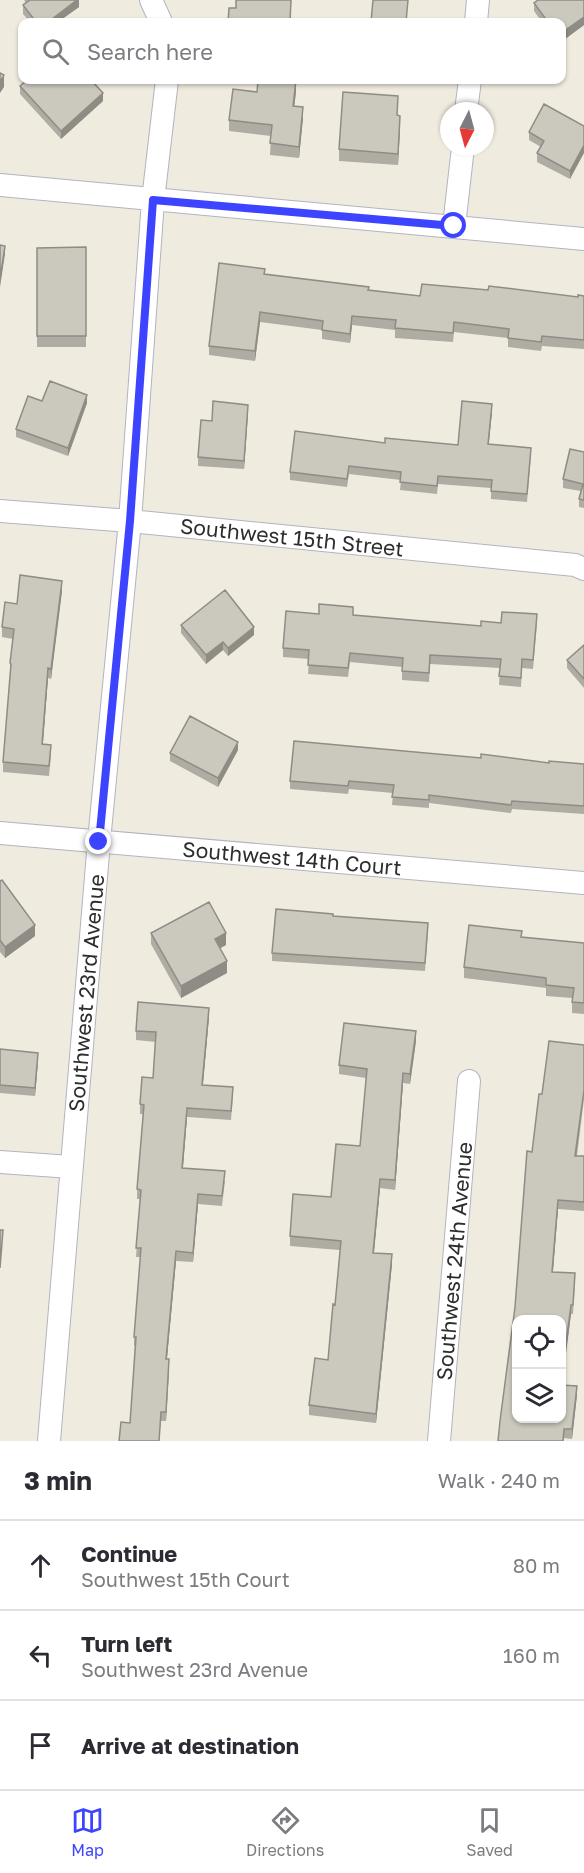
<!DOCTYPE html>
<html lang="en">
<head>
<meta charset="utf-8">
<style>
	body { margin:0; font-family:"Golos Text",sans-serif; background:#f2f2f3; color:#2b2b33 }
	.controls { position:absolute; right:18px; bottom:18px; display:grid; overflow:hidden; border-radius:12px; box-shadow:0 2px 4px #0004 }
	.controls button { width:54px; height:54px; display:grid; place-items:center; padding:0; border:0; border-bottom:2px solid #e1e1e2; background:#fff; color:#2b2b33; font:30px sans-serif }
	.compass { position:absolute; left:440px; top:102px; width:54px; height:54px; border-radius:50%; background:#fff; box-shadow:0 2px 4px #0004; rotate:186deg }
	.stop { position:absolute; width:18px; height:18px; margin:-14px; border:4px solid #3d44ff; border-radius:50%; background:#fff }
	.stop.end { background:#3d44ff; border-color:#fff; box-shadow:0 2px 6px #0008 }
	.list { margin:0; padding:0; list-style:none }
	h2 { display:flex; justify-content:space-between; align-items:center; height:78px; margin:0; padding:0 24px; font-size:26px }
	h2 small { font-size:20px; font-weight:400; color:#7c7c81 }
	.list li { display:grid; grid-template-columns:39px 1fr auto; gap:18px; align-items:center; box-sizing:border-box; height:90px; padding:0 24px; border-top:2px solid #e1e1e2 }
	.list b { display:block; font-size:22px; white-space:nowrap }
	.list p { margin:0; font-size:20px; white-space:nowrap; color:#7c7c81 }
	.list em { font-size:20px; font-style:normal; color:#7c7c81 }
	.icon { flex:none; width:33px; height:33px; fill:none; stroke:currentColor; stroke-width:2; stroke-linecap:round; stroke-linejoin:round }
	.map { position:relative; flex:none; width:584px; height:1441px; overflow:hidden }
	.search { position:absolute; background:#fff; box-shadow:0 2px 4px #0004; left:18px; right:18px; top:18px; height:66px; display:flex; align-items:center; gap:15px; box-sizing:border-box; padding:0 21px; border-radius:12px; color:#7c7c81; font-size:22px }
	.sheet { height:348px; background:#fff }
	nav { display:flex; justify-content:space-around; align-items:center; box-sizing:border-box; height:84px; border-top:2px solid #e1e1e2; background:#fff; font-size:16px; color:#7c7c81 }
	nav a { display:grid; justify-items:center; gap:3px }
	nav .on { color:#3d44ff }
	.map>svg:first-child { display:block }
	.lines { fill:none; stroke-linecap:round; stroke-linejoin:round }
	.street-casing { stroke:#b3b3c2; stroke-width:24 }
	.street { stroke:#fff; stroke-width:22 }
	.wall { fill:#afaca3 }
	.shaded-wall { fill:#8e8c85 }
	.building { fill:#cbc8be; stroke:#8e8c85; stroke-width:1.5 }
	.route { stroke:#3d44ff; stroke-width:8 }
	.labels { text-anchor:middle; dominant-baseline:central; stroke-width:4.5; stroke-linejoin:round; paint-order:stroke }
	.street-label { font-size:21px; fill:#2d2d2d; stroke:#fff }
</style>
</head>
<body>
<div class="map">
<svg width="584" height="1441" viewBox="0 0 584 1441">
	<rect width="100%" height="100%" fill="#f0ebdf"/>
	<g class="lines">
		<g class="street-casing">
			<path id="street" d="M151 0 161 22
				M476 22 478 0
				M466 111 470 80
				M0 185 584 239
				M454 226 463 147
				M0 511 130 521 575 565 584 569
				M0 833 584 883
				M0 1162 71 1167
				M49 1441 99 841 130 521 153 200 167 80
				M439 1441 469 1081"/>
		</g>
		<use href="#street" class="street"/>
	</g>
	<path class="wall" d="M24 0H79V7L58 22H30L23 14V5L26 3Z
		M584 0V25L561 42V22H542L534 11V3Z
		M20 86 103 101 61 139 20 94Z
		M257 92H296L294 106 303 118 299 158 270 155 271 136 229 131V120Z
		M398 115 400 127 398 165 339 161V149Z
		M584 126 570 179 537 162V153L541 147 529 140V132Z
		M86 247V347H37V248Z
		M265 274 369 290 420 296 488 290 578 297 584 296V349L542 346 541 351 508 347V338L454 332 453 342 395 338V330L352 325 350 343 322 339V330L260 322 255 361 209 355V346Z
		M42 401 87 403 68 456 16 437V429Z
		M492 412 488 444 531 456 527 502 491 499V488L438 484 437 494 400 490 401 480 349 474 347 487 290 480V472L385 443 458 445Z
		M248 413 244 469 198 466V457L212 421Z
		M584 452V508L579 507V499L581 491 563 488V479Z
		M62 591 51 679 48 678 43 744 51 755 49 776 3 772V762L11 673H10V663L13 639 2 637V627L17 604Z
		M319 614 353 615 481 626 501 623H537L533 669 522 668 521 687 499 685 500 668 430 664 429 682 402 680V667L350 662 348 677 308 674 309 659 283 657V648Z
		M181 625 254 635 228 656 223 650 206 664 181 633Z
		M584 645V688L567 668V660Z
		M238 750 218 787 170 761V753Z
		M481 758 549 763 584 764V814L512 809 511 813 429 803V808L392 805 393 793 349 789 348 794 290 789V781Z
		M0 881 35 936 5 958 0 952Z
		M333 916 428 931 425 971 272 961V953Z
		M151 933 226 945 220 948 227 973 181 998 151 944Z
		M522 937 584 943V1014L572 1013V998L546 996V988L464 978V967Z
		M209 1017 203 1085 233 1096 231 1120 187 1117 183 1168 225 1181 222 1206 198 1204 193 1262 176 1261 167 1359 169 1369 166 1421H161L159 1441H119L130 1423 135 1346H134V1337L141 1257H136L140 1199H137V1189L143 1114H140V1104L153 1078 156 1042 136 1040V1031Z
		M416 1041 410 1084 403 1083 395 1190 380 1188 374 1253 392 1264 376 1423 309 1415V1405L328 1360 335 1305 340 1250 290 1246V1236L331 1197 360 1146 366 1078 339 1074V1065Z
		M584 1045V1099L577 1156H584V1211L558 1209 553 1272 575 1282 573 1314H571L562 1385 577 1395 572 1439 564 1438V1441H498L515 1307 532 1152 542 1094Z
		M0 1049 38 1061 35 1096 0 1093Z"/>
	<path class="shaded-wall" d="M77 0H79V7L58 22H48Z
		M584 17V25L561 42V33Z
		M4 75V87L0 93V82Z
		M296 80V92L293 117V106Z
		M103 93V101L61 139V131Z
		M303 107V118L299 158V147Z
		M400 116V127L398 165V154Z
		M584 145V153L570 179V171Z
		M5 246V254L0 287V279Z
		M260 312V322L255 361V351Z
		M352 316V325L350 343V334Z
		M87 395V403L68 456V448Z
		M492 404V412L488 452V444Z
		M248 405V413L244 469V461Z
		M62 581V591L51 679V669Z
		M254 627V635L228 656V648Z
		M223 642V650L206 664V655Z
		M48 668V678L42 754V744Z
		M238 742V750L218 787V778Z
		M35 925V936L5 958V947Z
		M226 933V945L215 951V939Z
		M227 961V973L181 998V986Z
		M209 1008V1017L202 1094V1085Z
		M416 1031V1041L410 1084V1074Z
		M38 1053V1061L35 1096V1088Z
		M403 1073V1083L395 1190V1180Z
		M583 1090V1099L575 1165V1156Z
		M187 1108V1117L182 1178V1168Z
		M380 1179V1188L373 1262V1253Z
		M198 1194V1204L193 1262V1253Z
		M558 1200V1209L552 1281V1272Z
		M176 1251V1261L166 1368V1359Z
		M392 1254V1264L376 1423V1414Z
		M571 1305V1314L561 1391V1382Z
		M169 1359V1369L166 1421V1412Z
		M577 1386V1395L572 1439V1429Z"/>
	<path class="building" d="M30 0H77L48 22H36L23 5Z
		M236 0H291L290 22H228L229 8H236Z
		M373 0H408L406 22H371Z
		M538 0H584V17L561 33V22H548L534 3Z
		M0 73 4 75 0 82Z
		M27 80H91L103 93 61 131 20 86Z
		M258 80H296L293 106 303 107 299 147 270 143 272 125 229 120 233 89 257 92Z
		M343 92 398 96 397 115 400 116 398 154 339 149Z
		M544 104 584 126V145L570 171 537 153 544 141 529 132Z
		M0 245 5 246 0 279Z
		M86 247V336H37V248Z
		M219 263 265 269 264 274 369 287 368 290 420 296 422 284 488 290 489 286 578 297V295L584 296V340L542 336 541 342 508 338 509 329 454 322 453 333 395 328 396 320 352 316 350 334 322 330 323 321 260 312 255 351 209 346Z
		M50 381 87 395 68 448 16 429 28 396 42 401Z
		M213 401 248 405 244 461 198 457 201 420 212 421Z
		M462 401 492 404 488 444 531 448 527 494 491 491 492 480 438 476 437 486 400 482 401 472 349 466 347 479 290 472 295 431 385 443V438L458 445Z
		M570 449 584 452V500L579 499 583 484 563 479Z
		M20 575 62 581 51 669 48 668 42 744 51 745 49 766 3 762 11 664 10 663 14 629 2 627 5 602 17 604Z
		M225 590 254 627 228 648 223 642 206 655 181 625Z
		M319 604 353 607V615L481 626V621L501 623 502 612 537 614 533 660 522 659 521 678 499 676 501 659 430 655 429 673 402 671 403 658 350 653 348 668 308 665 309 650 283 648 286 611 319 614Z
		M584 645V679L567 660Z
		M190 716 238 742 218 778 170 753Z
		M294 741 481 758V754L549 763V761L584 764V806L512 801 511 805 429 795V800L392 797 394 785 349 781 348 786 290 781Z
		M2 880 35 925 5 947 0 940V881Z
		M209 902 226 933 215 939 227 961 181 986 151 933Z
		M276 909 333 914V916L428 923 425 963 272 953Z
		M469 925 522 931 521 937 584 943V1003L572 1002 574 988 546 985V978L464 967Z
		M138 1002 209 1008 202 1085 233 1087 231 1111 187 1108 182 1168 225 1171 222 1196 198 1194 193 1253 176 1251 166 1359H169L166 1412H161L159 1441H119L121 1422 130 1423 136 1337H134L141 1248H136L141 1190 137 1189 144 1105 140 1104 142 1077 153 1078 156 1032 136 1031Z
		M344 1023 416 1031 410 1074 403 1073 395 1180 380 1179 373 1253 392 1254 376 1414 309 1405 315 1358 328 1360 333 1304 335 1305 341 1241 290 1236 293 1194 331 1197 336 1144 360 1146 367 1069 339 1065Z
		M549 1041 584 1045V1090L575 1156H584V1202L558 1200 552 1272 575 1273 573 1305H571L561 1382V1320H516V1419H561V1385L577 1386 572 1429H564L563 1441H498L500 1421 515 1307 527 1151 532 1152 539 1094H542Z
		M0 1049 38 1053 35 1088 0 1085Z
		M0 1230H3L0 1268Z"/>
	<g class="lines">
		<path class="route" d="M99 842 130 521 153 200 454 226"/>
	</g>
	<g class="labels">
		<g class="street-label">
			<text transform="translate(292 537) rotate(6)">Southwest 15th Street</text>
			<text transform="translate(292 858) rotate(5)">Southwest 14th Court</text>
			<text transform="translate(86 993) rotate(-85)">Southwest 23rd Avenue</text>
			<text transform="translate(454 1261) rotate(-85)">Southwest 24th Avenue</text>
		</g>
	</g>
</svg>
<div class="controls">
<button><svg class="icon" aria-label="locate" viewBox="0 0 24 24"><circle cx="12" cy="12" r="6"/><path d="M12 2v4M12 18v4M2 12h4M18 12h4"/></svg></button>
<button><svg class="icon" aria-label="layers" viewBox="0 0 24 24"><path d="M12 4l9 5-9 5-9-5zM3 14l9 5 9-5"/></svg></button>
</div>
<svg class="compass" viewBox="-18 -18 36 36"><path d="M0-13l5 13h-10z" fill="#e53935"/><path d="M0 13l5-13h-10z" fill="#7c7c81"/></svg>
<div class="stop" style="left:454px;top:226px"></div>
<div class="stop end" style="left:99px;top:842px"></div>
<div class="search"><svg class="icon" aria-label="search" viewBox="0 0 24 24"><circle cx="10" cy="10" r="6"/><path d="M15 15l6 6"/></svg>Search here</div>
</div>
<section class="sheet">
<h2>3 min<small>Walk · 240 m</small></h2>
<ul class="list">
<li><svg class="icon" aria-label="ahead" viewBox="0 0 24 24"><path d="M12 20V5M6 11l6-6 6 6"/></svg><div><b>Continue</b><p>Southwest 15th Court</p></div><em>80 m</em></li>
<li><svg class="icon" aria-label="left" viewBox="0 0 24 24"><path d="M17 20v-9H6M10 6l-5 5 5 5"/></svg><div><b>Turn left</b><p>Southwest 23rd Avenue</p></div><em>160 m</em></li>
<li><svg class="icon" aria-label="arrive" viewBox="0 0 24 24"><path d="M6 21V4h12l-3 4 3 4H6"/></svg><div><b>Arrive at destination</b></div></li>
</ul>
</section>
<nav>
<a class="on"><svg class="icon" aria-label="map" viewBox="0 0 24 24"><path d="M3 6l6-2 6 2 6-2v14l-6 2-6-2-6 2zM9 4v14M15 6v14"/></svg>Map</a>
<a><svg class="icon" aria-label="directions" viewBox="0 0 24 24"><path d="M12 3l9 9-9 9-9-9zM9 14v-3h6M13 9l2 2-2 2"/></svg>Directions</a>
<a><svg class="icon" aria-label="saved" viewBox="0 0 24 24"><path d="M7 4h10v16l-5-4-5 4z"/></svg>Saved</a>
</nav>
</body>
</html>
